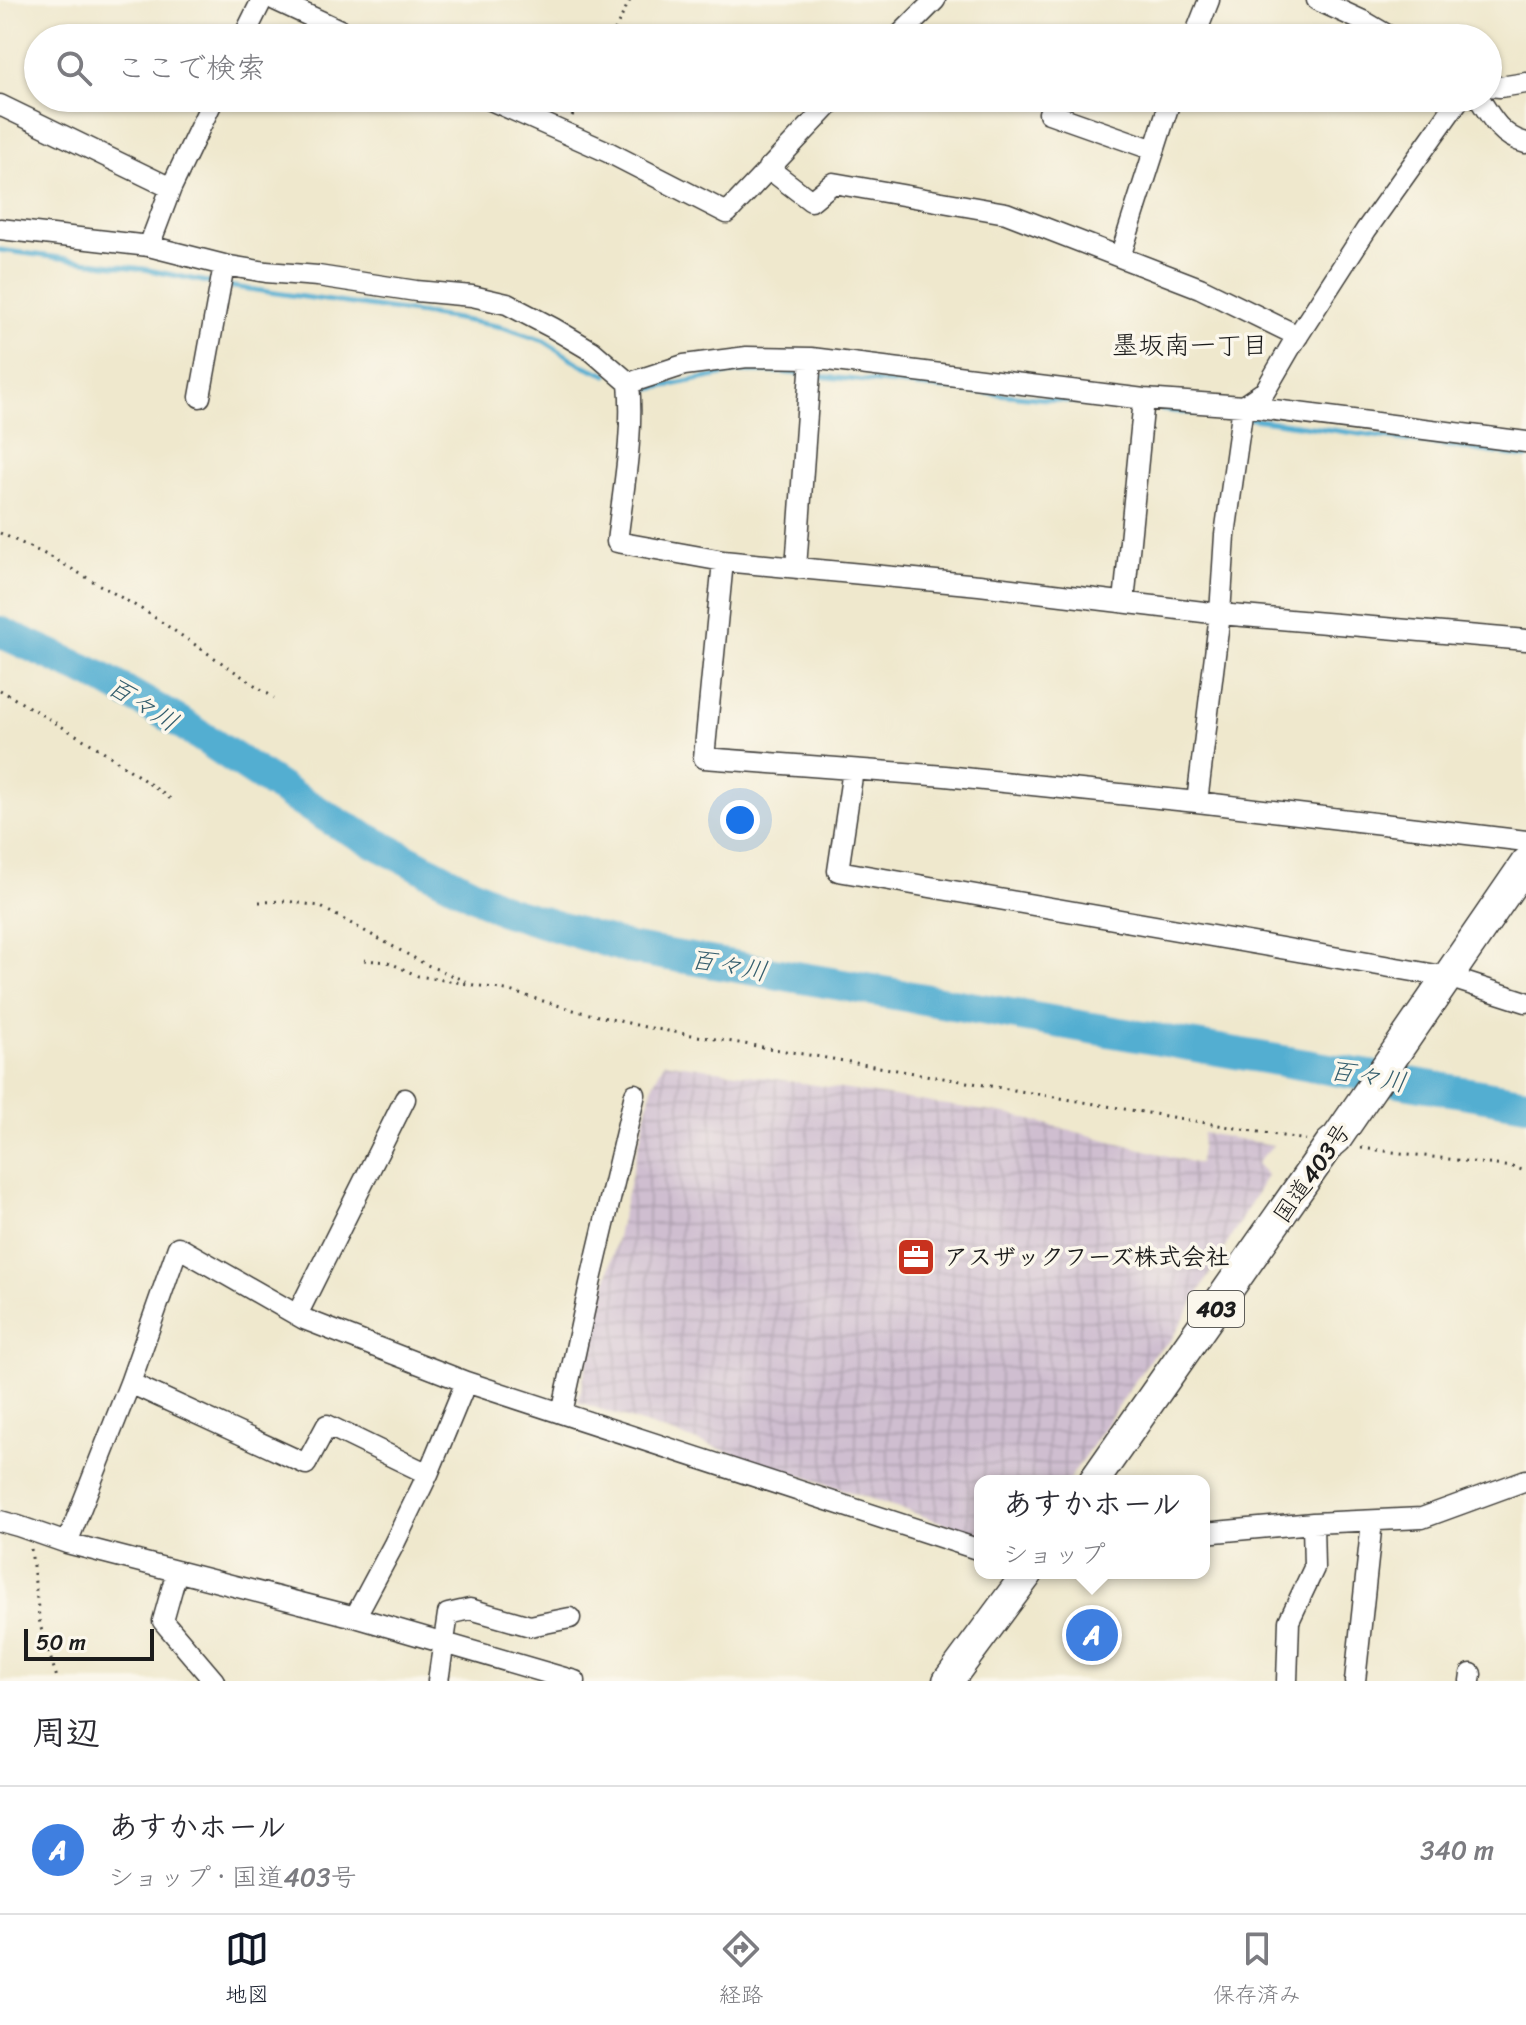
<!DOCTYPE html>
<html lang="ja">
<head>
<meta charset="utf-8">
<style>
	body { margin:0; font-family:Sriracha,"Klee One",sans-serif; background:#f7f7f7; color:#2b2b33 }
	.scale { position:absolute; left:24px; bottom:20px; width:130px; box-sizing:border-box; padding-left:8px; border:4px solid #1c1c1c; border-top:0; font-size:22px; line-height:28px; white-space:nowrap; color:#1c1c1c; -webkit-text-stroke:6px #fbf7ec; paint-order:stroke }
	.you { position:absolute; left:740px; top:820px; width:28px; height:28px; margin:-20px; border:6px solid #fff; border-radius:50%; background:#1a73e8; box-shadow:0 0 0 12px #1a73e833 }
	.badge { display:grid; place-items:center; width:52px; height:52px; border-radius:50%; background:#111827; color:#fff; font-size:26px; font-weight:700 }
	.pin { position:absolute; translate:-50% -50%; border:4px solid #fff; box-shadow:0 2px 8px #0006 }
	.popup { position:absolute; left:974px; top:1475px; width:236px; height:104px; box-sizing:border-box; display:grid; place-content:center; border-radius:16px; background:#fff; filter:drop-shadow(0 2px 6px #0005); font-size:26px; white-space:nowrap; color:#7c7c81 }
	.popup b { font-size:30px; color:#2b2b33 }
	.popup::after { content:''; position:absolute; left:50%; top:100%; margin-left:-16px; border:16px solid transparent; border-top-color:#fff }
	.list { margin:0; padding:0; list-style:none }
	h2 { display:flex; justify-content:space-between; align-items:center; height:104px; margin:0; padding:0 32px; font-size:34px }
	h2 small { font-size:26px; font-weight:400; color:#7c7c81 }
	.list li { display:grid; grid-template-columns:52px 1fr auto; gap:24px; align-items:center; box-sizing:border-box; height:128px; padding:0 32px; border-top:2px solid #e1e1e2 }
	.list b { display:block; font-size:30px; white-space:nowrap }
	.list p { margin:0; font-size:26px; white-space:nowrap; color:#7c7c81 }
	.list em { font-size:26px; font-style:normal; color:#7c7c81 }
	.icon { flex:none; width:44px; height:44px; fill:none; stroke:currentColor; stroke-width:2; stroke-linecap:round; stroke-linejoin:round }
	.map { position:relative; flex:none; width:1526px; height:1681px; overflow:hidden }
	.search { position:absolute; background:#fff; box-shadow:0 2px 6px #0004; left:24px; right:24px; top:24px; height:88px; display:flex; align-items:center; gap:20px; box-sizing:border-box; padding:0 28px; border-radius:44px; color:#7c7c81; font-size:30px }
	.sheet { height:232px; background:#fff }
	nav { display:flex; justify-content:space-around; align-items:center; box-sizing:border-box; height:112px; border-top:2px solid #e1e1e2; background:#fff; font-size:22px; color:#7c7c81 }
	nav a { display:grid; justify-items:center; gap:4px }
	nav .on { color:#111827 }
	.map>svg:first-child { display:block }
	.industrial { fill:url(#industrial-grid) }
	.lines { fill:none; stroke-linecap:round; stroke-linejoin:round }
	.stream { stroke:#53aed1; stroke-width:5 }
	.river { stroke:#53aed1; stroke-width:32 }
	.minor-casing { stroke:#3c3b37; stroke-width:23 }
	.highway-casing { stroke:#3c3b37; stroke-width:33 }
	.path { stroke:#3c3b37; stroke-width:3; stroke-dasharray:2 6; stroke-linecap:butt }
	.minor { stroke:#fff; stroke-width:20 }
	.highway { stroke:#fff; stroke-width:30 }
	.labels { text-anchor:middle; dominant-baseline:central; stroke-width:7; stroke-linejoin:round; paint-order:stroke }
	.shield { fill:#fbf7ec; stroke:#5f5e5a; stroke-width:2 }
	.shield-label { font-size:22px; font-weight:bold; fill:#1c1c1c }
	.street-label { font-size:24px; fill:#1c1c1c; stroke:#fbf7ec }
	.poi-label { font-size:24px; font-weight:bold; fill:#1c1c1c; stroke:#fbf7ec; text-anchor:start }
	.neighbourhood-label { font-size:26px; fill:#1c1c1c; stroke:#fbf7ec }
	.water-label { font-size:26px; font-style:italic; fill:#355e6d; stroke:#fbf7ec }
</style>
</head>
<body>
<div class="map">
<svg width="1526" height="1681" viewBox="0 0 1526 1681">
	<defs>
		<pattern id="industrial-grid" width="8" height="8" patternUnits="userSpaceOnUse" patternTransform="scale(2)"><rect width="8" height="8" fill="#cfbed0"/><path d="M0 4h8M4 0v8" fill="none" stroke="#b1a3b2"/></pattern>
	</defs>
	<rect width="100%" height="100%" fill="#fbf7ec"/>
	<filter id="ink" filterUnits="userSpaceOnUse"><feTurbulence type="fractalNoise" baseFrequency=".0125" numOctaves="2"/><feDisplacementMap in="SourceGraphic" scale="16" xChannelSelector="R" yChannelSelector="G"/><feConvolveMatrix kernelMatrix="1 2 1 2 8 2 1 2 1" color-interpolation-filters="sRGB"/></filter>
	<filter id="wash" filterUnits="userSpaceOnUse"><feTurbulence type="fractalNoise" baseFrequency=".006" numOctaves="4" result="noise"/><feDisplacementMap in="SourceGraphic" scale="32" xChannelSelector="R" yChannelSelector="G"/><feGaussianBlur stdDeviation="1.8" result="paint"/><feColorMatrix in="noise" values="0 0 0 0 0 0 0 0 0 0 0 0 0 0 0 0 0 1.4 0 .05"/><feComposite in="paint" operator="in"/></filter>
	<g filter="url(#wash)">
		<rect width="100%" height="100%" fill="#efe8cd"/>
		<path class="industrial" d="M664 1062 1012 1115 1199 1164 1203 1133 1273 1145 1257 1163 1267 1175 1172 1339 1152 1356 1068 1481H980V1535L578 1402 653 1084Z"/>
		<g class="lines">
			<path class="stream" d="M0 250 144 269 217 284
				M227 286 451 318 502 327 544 341 580 364 607 375
				M816 376 1128 407
				M638 388 645 390 737 372H781L806 375
				M1162 410 1236 417
				M1246 418 1526 457"/>
			<path class="river" d="M0 632 98 676 181 723 289 794 339 824 506 911 628 948 1526 1103"/>
		</g>
	</g>
	<g filter="url(#ink)">
		<g class="lines">
			<g class="minor-casing">
				<path id="minor" d="M275 0 357 38
					M1317 0 1363 21 1392 38
					M243 38 262 0
					M897 38 935 0
					M1194 38 1209 0
					M1488 86 1500 87 1526 83
					M486 98 608 152 727 213 836 98
					M1479 98C1491 118 1502 137 1526 143
					M0 105 171 188
					M1049 113 1154 150
					M768 168 811 201 833 183 1006 213 1200 288 1298 336
					M0 229 149 246 224 265 266 272 318 276 416 291 472 296 507 304 553 328 592 351 629 383C634 435 623 490 617 542L723 561 979 585 1220 614 1526 640
					M149 246 171 188 214 98
					M1120 257 1171 98
					M629 383 684 365 747 357 811 358 1144 399 1243 406 1526 442
					M200 397 224 265
					M723 561 704 758 945 776 1197 802 1526 841
					M796 568 811 358
					M1124 602 1144 399
					M853 770 838 871 1448 977 1526 1002
					M1197 802 1220 614 1225 535 1243 406 1265 391 1290 348 1366 230 1460 98
					M297 1315 405 1099
					M130 1383 306 1464 327 1425 428 1474
					M562 1413 590 1284 635 1094
					M0 1521 18 1526 67 1543 355 1617 575 1681
					M1204 1533 1313 1523 1422 1518 1526 1480
					M67 1543 130 1383 178 1247 304 1319 466 1382 980 1550
					M177 1571 163 1621 214 1681
					M355 1617 393 1546 428 1474 466 1382
					M438 1681 448 1614 470 1609 530 1626 570 1618
					M1287 1681 1289 1621 1314 1568 1313 1523
					M1355 1681 1372 1521
					M1470 1681 1471 1674"/>
			</g>
			<g class="highway-casing">
				<path id="highway" d="M1094 1481 1330 1144 1337 1138 1526 863
					M948 1681 1028 1573"/>
			</g>
			<path class="path" d="M611 38 630 0
				M572 116 581 98
				M0 533 51 557 148 613 274 698
				M0 690 103 751 172 800
				M259 902 287 901 319 906 425 964 467 982
				M364 960 388 962 418 976 506 990 577 1011 645 1027 1306 1140
				M1361 1148 1512 1167 1526 1171
				M31 1549 40 1625 58 1681"/>
			<use href="#minor" class="minor"/>
			<use href="#highway" class="highway"/>
		</g>
	</g>
	<defs>
		<g id="office-square" transform="scale(2)"><rect x="-9" y="-9" width="18" height="18" rx="4" fill="#c8321e" stroke="#fbf7ec"/><path d="M-6-3h4V-5.5h4V-3h4V5H-6ZM-1-4.5V-3h2v-1.5ZM-6 0V1H6V0Z" fill="#fff"/></g>
	</defs>
	<g fill-rule="evenodd">
		<use href="#office-square" x="916" y="1257"/>
	</g>
	<g class="labels">
		<rect class="shield" x="1188" y="1291" width="56" height="36" rx="6"/>
		<g class="shield-label">
			<text x="1216" y="1309">403</text>
		</g>
		<g class="street-label">
			<text transform="translate(1312 1173) rotate(-55)">国道403号</text>
		</g>
		<g class="poi-label">
			<text x="944" y="1257">アスザックフーズ株式会社</text>
		</g>
		<g class="neighbourhood-label">
			<text x="1190" y="345">墨坂南一丁目</text>
		</g>
		<g class="water-label">
			<text transform="translate(143 704) rotate(32)">百々川</text>
			<text transform="translate(729 965) rotate(10)">百々川</text>
			<text transform="translate(1368 1076) rotate(10)">百々川</text>
		</g>
	</g>
</svg>
<div class="scale">50 m</div>
<div class="you"></div>
<div class="pin badge" style="left:1092px;top:1635px;background:#3f7fe0">A</div>
<div class="popup"><b>あすかホール</b>ショップ</div>
<div class="search"><svg class="icon" aria-label="search" viewBox="0 0 24 24"><circle cx="10" cy="10" r="6"/><path d="M15 15l6 6"/></svg>ここで検索</div>
</div>
<section class="sheet">
<h2>周辺<small></small></h2>
<ul class="list">
<li><span class="badge" style="background:#3f7fe0">A</span><div><b>あすかホール</b><p>ショップ · 国道403号</p></div><em>340 m</em></li>
</ul>
</section>
<nav>
<a class="on"><svg class="icon" aria-label="map" viewBox="0 0 24 24"><path d="M3 6l6-2 6 2 6-2v14l-6 2-6-2-6 2zM9 4v14M15 6v14"/></svg>地図</a>
<a><svg class="icon" aria-label="directions" viewBox="0 0 24 24"><path d="M12 3l9 9-9 9-9-9zM9 14v-3h6M13 9l2 2-2 2"/></svg>経路</a>
<a><svg class="icon" aria-label="saved" viewBox="0 0 24 24"><path d="M7 4h10v16l-5-4-5 4z"/></svg>保存済み</a>
</nav>
</body>
</html>
